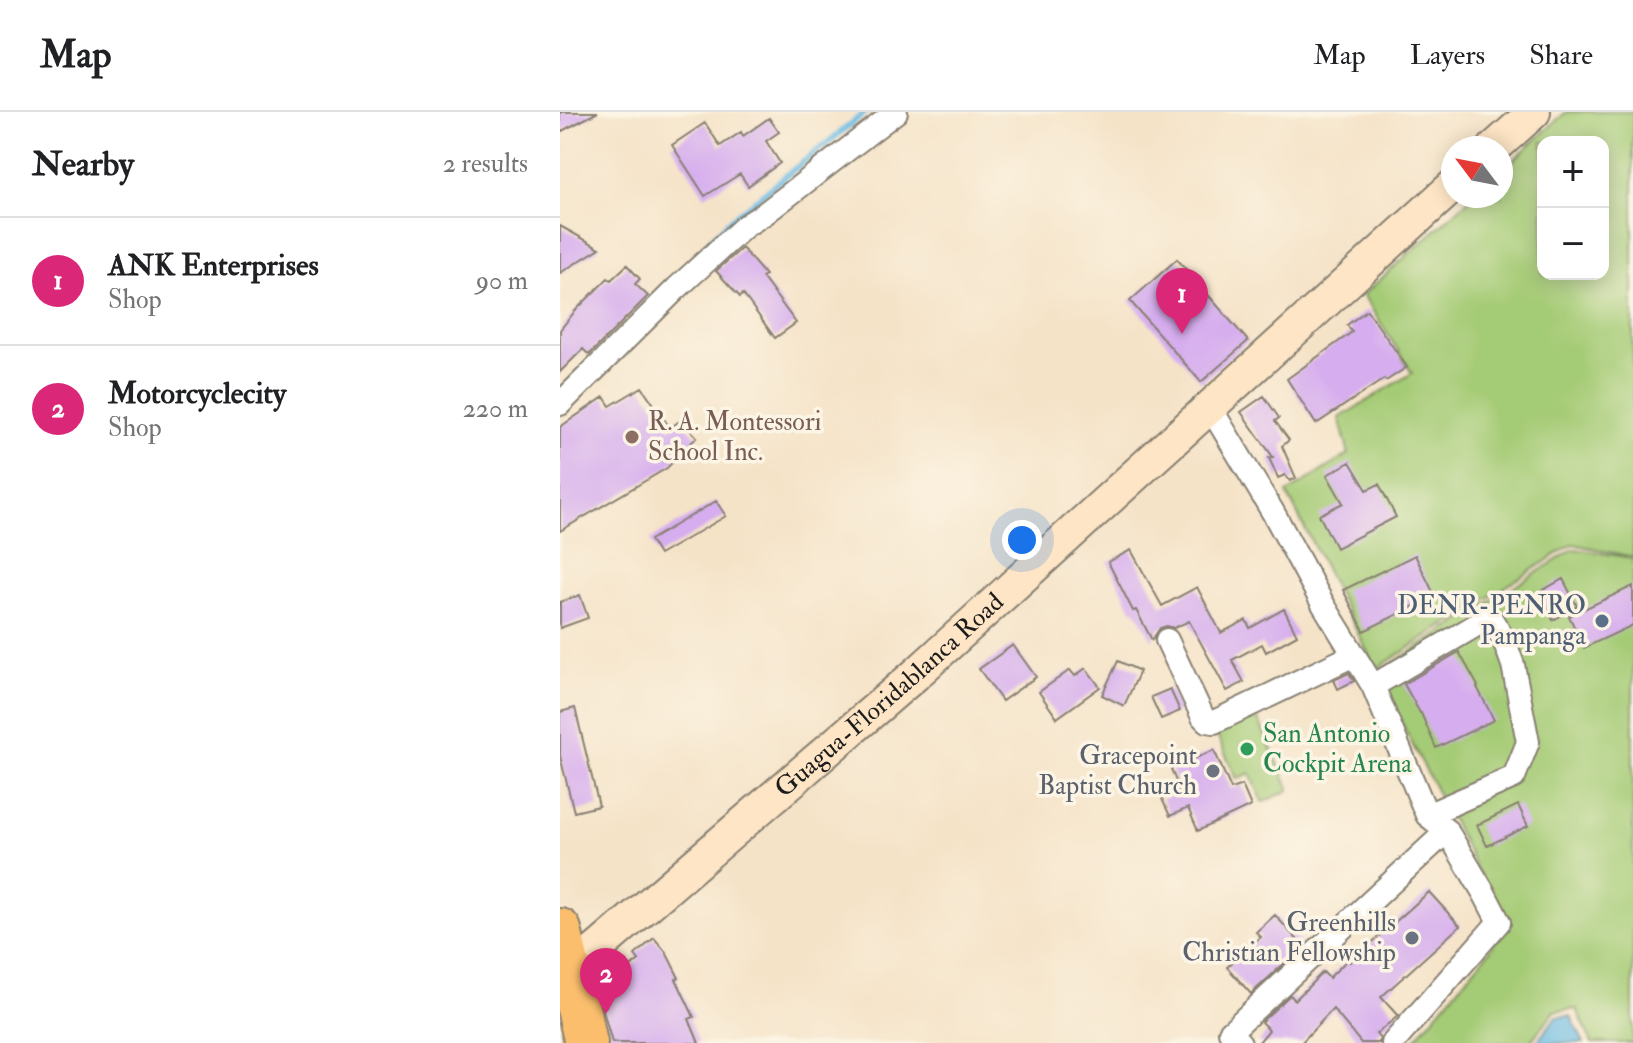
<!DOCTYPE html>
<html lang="en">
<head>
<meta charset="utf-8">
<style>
	body { margin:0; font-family:"IM FELL Double Pica",serif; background:#f6f6f6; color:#202124 }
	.controls { position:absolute; right:24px; top:24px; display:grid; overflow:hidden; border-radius:16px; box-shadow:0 4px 20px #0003 }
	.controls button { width:72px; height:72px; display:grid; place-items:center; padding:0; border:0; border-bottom:2px solid #e0e0e0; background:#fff; color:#202124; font:40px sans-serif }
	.compass { position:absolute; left:881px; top:24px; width:72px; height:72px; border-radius:50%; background:#fff; box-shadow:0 4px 20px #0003; rotate:302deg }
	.you { position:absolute; left:462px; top:428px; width:28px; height:28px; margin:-20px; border:6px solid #fff; border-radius:50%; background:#1a73e8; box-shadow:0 0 0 12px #1a73e833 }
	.badge { display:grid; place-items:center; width:52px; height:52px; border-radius:50%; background:#db2777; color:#fff; font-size:26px; font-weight:700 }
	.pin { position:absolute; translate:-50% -66px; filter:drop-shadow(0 2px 4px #0008) }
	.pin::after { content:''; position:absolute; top:42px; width:28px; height:24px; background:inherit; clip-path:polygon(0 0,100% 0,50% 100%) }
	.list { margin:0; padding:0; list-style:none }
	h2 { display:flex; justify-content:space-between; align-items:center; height:104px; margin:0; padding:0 32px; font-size:34px }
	h2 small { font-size:26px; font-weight:400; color:#757577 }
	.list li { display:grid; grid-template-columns:52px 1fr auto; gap:24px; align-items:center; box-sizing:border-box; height:128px; padding:0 32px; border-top:2px solid #e0e0e0 }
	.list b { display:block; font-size:30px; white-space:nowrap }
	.list p { margin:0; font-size:26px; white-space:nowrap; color:#757577 }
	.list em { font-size:26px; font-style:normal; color:#757577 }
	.map { position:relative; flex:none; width:1073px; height:931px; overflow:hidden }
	header { display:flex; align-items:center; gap:48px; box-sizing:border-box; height:112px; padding:0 40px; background:#fff; border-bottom:2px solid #e0e0e0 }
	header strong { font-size:38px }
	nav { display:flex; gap:44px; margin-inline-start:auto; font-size:28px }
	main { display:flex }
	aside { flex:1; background:#fff }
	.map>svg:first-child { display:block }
	.green { fill:#a4cb75; stroke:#607448; stroke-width:2; fill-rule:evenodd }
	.water { fill:#67bae3; stroke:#426b80; stroke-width:2 }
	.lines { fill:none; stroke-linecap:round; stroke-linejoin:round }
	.stream { stroke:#67bae3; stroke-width:6 }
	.building { fill:#d6adee }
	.street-casing { stroke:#888072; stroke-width:26 }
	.secondary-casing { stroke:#888072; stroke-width:36 }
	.highway-casing { stroke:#888072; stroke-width:46 }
	.street { stroke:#fff; stroke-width:22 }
	.secondary { stroke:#fde5c5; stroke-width:32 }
	.highway { stroke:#fabe6d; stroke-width:42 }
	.education-dot { fill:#8d6e63; stroke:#fcf5e5; stroke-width:3 }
	.service-dot { fill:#5c6f8a; stroke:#fcf5e5; stroke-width:3 }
	.leisure-dot { fill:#2e9e5b; stroke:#fcf5e5; stroke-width:3 }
	.worship-dot { fill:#6b7280; stroke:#fcf5e5; stroke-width:3 }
	.labels { text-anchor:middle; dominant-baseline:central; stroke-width:7; stroke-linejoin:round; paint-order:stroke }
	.education-label { font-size:26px; fill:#785e54; stroke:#fcf5e5; text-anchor:start }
	.service-label { font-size:26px; fill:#4e5e75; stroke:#fcf5e5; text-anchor:end }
	.street-label { font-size:26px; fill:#1c1c1c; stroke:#fcf5e5 }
	.leisure-label { font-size:26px; fill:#27864d; stroke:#fcf5e5; text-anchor:start }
	.worship-label { font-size:26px; fill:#5b616d; stroke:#fcf5e5; text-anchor:end }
</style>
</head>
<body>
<header>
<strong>Map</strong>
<nav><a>Map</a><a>Layers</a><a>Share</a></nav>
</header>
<main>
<aside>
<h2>Nearby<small>2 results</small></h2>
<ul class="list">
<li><span class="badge">1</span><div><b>ANK Enterprises</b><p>Shop</p></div><em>90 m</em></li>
<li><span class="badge">2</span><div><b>Motorcyclecity</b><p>Shop</p></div><em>220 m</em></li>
</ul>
</aside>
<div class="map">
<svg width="1073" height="931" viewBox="0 0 1073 931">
	<rect width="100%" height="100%" fill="#fcf5e5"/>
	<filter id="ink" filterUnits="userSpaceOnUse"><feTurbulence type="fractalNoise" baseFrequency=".0125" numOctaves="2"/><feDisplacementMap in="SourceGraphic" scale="16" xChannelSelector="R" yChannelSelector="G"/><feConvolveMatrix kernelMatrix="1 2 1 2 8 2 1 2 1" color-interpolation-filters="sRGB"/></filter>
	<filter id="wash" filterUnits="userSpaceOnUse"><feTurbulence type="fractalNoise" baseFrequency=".006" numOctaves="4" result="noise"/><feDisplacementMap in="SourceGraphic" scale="32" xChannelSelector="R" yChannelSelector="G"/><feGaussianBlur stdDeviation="1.8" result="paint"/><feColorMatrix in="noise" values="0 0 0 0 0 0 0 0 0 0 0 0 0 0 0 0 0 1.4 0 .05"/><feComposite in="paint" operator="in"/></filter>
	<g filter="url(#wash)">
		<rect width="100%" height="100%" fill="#f5e3c8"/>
		<path class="green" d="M1006 0H1073V445L1013 432 816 557 727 381 789 342 779 306 852 261 803 183 913 84H941V59ZM983 30H1043V162H983Z
			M1014 437 1073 446V931H1032L1017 897 995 899 969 931H852L931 837 942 813 938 798 816 562Z
			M692 594 730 678 703 690 690 661 677 667 652 613Z"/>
		<path class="water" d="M1011 904 1024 931H976L996 905Z"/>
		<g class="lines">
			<path class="stream" d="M129 151 169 109 306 0"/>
		</g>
		<g id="blocks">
			<path class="building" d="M0 0H38L0 20Z
				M209 6 219 20 206 29 220 51 188 74 180 62 145 84 112 33 145 11 160 34 181 20 183 24Z
				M0 114 40 136 0 161Z
				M182 136 205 163 202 165 236 211 215 226 183 182 180 185 156 159Z
				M617 147 688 229 641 270 570 189Z
				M67 153 80 167 75 172 88 184 29 243 23 237 0 260V218L16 198 48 166 51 168Z
				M807 198 847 255 826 269 824 267 756 312 727 267 792 220 787 213Z
				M82 275 110 316 121 308 137 325 107 356 0 419V315L44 285 50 294Z
				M704 284 719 306 715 309 729 328 722 334 736 366 730 369 725 363 718 366 709 346 713 345 681 300Z
				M790 350 807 378 819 372 836 405 776 436 759 403 783 391 767 363Z
				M156 389 166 404 99 443 90 428Z
				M571 438 602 494 637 475 661 521 686 508 690 516 724 497 737 523 706 540 702 532 672 548 684 570 667 579 629 509 614 516 607 514 600 516 592 528 576 498 573 499 548 450Z
				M855 443 875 484 804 519 783 478Z
				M1003 467 1017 494 993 508 978 481Z
				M1073 474V513L1024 536 1009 504Z
				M20 483 28 506 0 516V490Z
				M453 533 476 565 442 589 419 557Z
				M899 540 918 574 917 575 934 608 876 636 861 601H860L844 572Z
				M558 549 580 559 564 594 542 583Z
				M526 556 540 575 497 606 479 580 510 558 515 564Z
				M789 561 794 569 778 577 774 568Z
				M610 577 620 599 601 607 591 585Z
				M15 596 39 694 14 700 0 644V600Z
				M654 638 671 677 682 673 691 694 638 719 628 696 610 704 602 687 620 679 611 657Z
				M958 693 968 714 927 734 917 713Z
				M869 780 900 814 821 885 838 904 816 922 820 927 819 931H801L773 897 741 931H698L709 918 701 910 730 883 735 888 763 860 769 866 788 847 790 850Z
				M715 803 743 834 691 882 667 855 701 825 696 820Z
				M94 826 106 840 119 866 116 867 134 905 129 907 139 931H52L42 895 46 894 44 883 60 868 58 866 79 848 75 843Z"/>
		</g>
	</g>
	<g filter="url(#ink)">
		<use href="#blocks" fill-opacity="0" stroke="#888072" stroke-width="2"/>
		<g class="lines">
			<g class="street-casing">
				<path id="street" d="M0 292 117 176 185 114 204 102 336 0
					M650 295 714 402 763 492 813 574 867 703 887 719 924 781 939 810 833 931
					M607 528 643 605 647 609 654 610 794 543
					M813 574 930 505 944 528 953 553 968 630 954 665 867 703
					M680 931 670 920 887 719"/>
			</g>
			<g class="secondary-casing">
				<g id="secondary">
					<path d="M934 36 974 0"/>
					<path id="s1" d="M9 861 355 563 893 74"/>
				</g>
			</g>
			<g class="highway-casing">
				<path id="highway" d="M0 818 26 931"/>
			</g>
			<use href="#street" class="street"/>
			<use href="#secondary" class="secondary"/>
			<use href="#highway" class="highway"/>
		</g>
	</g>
	<circle class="education-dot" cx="72" cy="325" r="8"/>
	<circle class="service-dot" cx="1042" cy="509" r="8"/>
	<circle class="leisure-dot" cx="687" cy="637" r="8"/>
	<g class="worship-dot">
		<circle cx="653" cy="659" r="8"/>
		<circle cx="852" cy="826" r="8"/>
	</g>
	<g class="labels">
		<g class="education-label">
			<text x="88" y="310">R. A. Montessori<tspan x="88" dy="30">School Inc.</tspan></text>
		</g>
		<g class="service-label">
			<text x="1026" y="494">DENR-PENRO<tspan x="1026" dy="30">Pampanga</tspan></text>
		</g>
		<g class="street-label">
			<text stroke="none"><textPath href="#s1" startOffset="424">Guagua-Floridablanca Road</textPath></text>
		</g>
		<g class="leisure-label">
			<text x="703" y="622">San Antonio<tspan x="703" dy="30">Cockpit Arena</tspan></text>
		</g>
		<g class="worship-label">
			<text x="637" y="644">Gracepoint<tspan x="637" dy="30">Baptist Church</tspan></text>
			<text x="836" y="811">Greenhills<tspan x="836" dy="30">Christian Fellowship</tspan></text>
		</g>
	</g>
</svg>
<div class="controls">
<button>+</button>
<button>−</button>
</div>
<svg class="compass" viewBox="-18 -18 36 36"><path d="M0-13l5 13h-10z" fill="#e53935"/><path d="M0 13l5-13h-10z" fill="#757577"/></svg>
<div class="you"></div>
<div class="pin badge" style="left:622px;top:222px">1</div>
<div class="pin badge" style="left:46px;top:902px">2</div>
</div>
</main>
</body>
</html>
